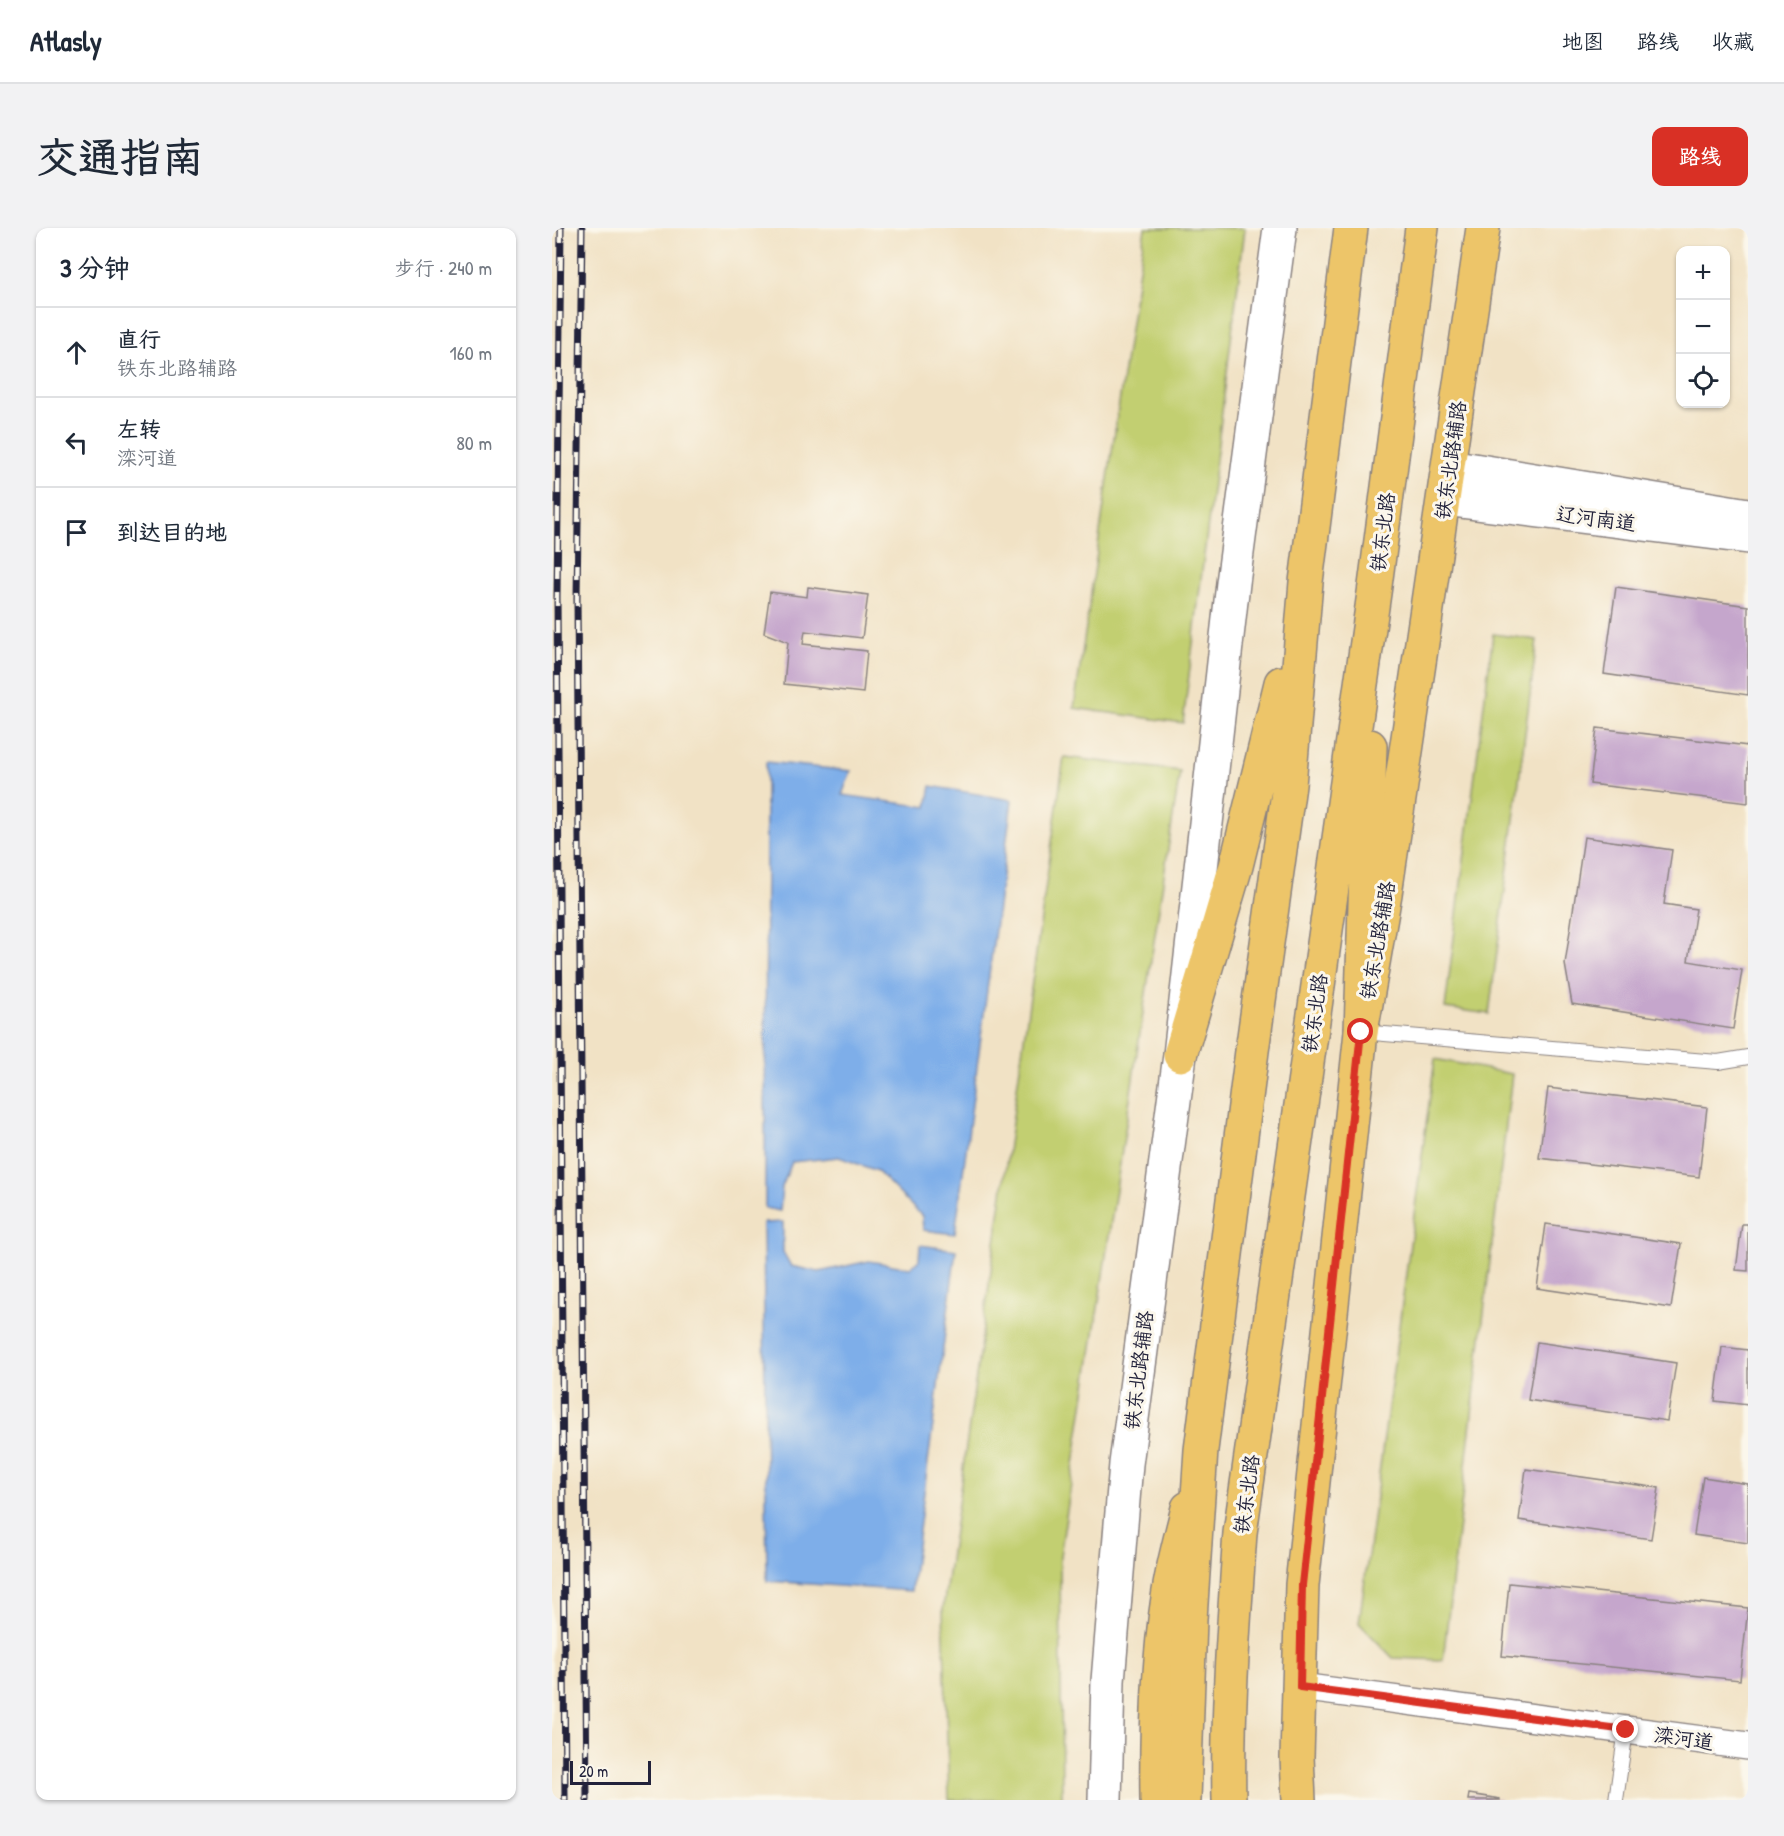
<!DOCTYPE html>
<html lang="zh">
<head>
<meta charset="utf-8">
<style>
	body { margin:0; font-family:"Patrick Hand","LXGW WenKai TC",sans-serif; background:#f2f2f3; color:#1f2937 }
	.controls { position:absolute; right:18px; top:18px; display:grid; overflow:hidden; border-radius:12px; box-shadow:0 2px 4px #0004 }
	.controls button { width:54px; height:54px; display:grid; place-items:center; padding:0; border:0; border-bottom:2px solid #e0e1e3; background:#fff; color:#1f2937; font:30px sans-serif }
	.scale { position:absolute; left:18px; bottom:15px; width:81px; box-sizing:border-box; padding-left:6px; border:3px solid #22223b; border-top:0; font-size:16px; line-height:21px; white-space:nowrap; color:#22223b; -webkit-text-stroke:4px #fbf7ec; paint-order:stroke }
	.stop { position:absolute; width:18px; height:18px; margin:-14px; border:4px solid #d93025; border-radius:50%; background:#fff }
	.stop.end { background:#d93025; border-color:#fff; box-shadow:0 2px 6px #0008 }
	.list { margin:0; padding:0; list-style:none }
	h2 { display:flex; justify-content:space-between; align-items:center; height:78px; margin:0; padding:0 24px; font-size:26px }
	h2 small { font-size:20px; font-weight:400; color:#747a83 }
	.list li { display:grid; grid-template-columns:39px 1fr auto; gap:18px; align-items:center; box-sizing:border-box; height:90px; padding:0 24px; border-top:2px solid #e0e1e3 }
	.list b { display:block; font-size:22px; white-space:nowrap }
	.list p { margin:0; font-size:20px; white-space:nowrap; color:#747a83 }
	.list em { font-size:20px; font-style:normal; color:#747a83 }
	.icon { flex:none; width:33px; height:33px; fill:none; stroke:currentColor; stroke-width:2; stroke-linecap:round; stroke-linejoin:round }
	.map { position:relative; flex:none; width:1196px; height:1572px; overflow:hidden; border-radius:12px }
	header { display:flex; align-items:center; gap:36px; box-sizing:border-box; height:84px; padding:0 30px; background:#fff; border-bottom:2px solid #e0e1e3 }
	header strong { font-size:28px }
	nav { display:flex; gap:33px; margin-inline-start:auto; font-size:21px }
	.intro { display:flex; align-items:center; justify-content:space-between; box-sizing:border-box; height:144px; padding:0 36px }
	h1 { margin:0; font-size:42px }
	.button { padding:15px 27px; border-radius:12px; background:#d93025; color:#fff; font-size:21px; font-weight:700 }
	main { display:flex; gap:36px; padding:0 36px }
	aside { flex:1; background:#fff; border-radius:12px; box-shadow:0 2px 4px #0004 }
	.map>svg:first-child { display:block }
	.green { fill:#c2cf71; stroke:#727856; stroke-width:1.5 }
	.water { fill:#7eaee9; stroke:#506892; stroke-width:1.5 }
	.building { fill:#c5a6cc }
	.lines { fill:none; stroke-linecap:round; stroke-linejoin:round }
	.service-casing { stroke:#8a8280; stroke-width:16 }
	.minor-casing { stroke:#8a8280; stroke-width:30 }
	.tertiary-casing { stroke:#8a8280; stroke-width:36 }
	.primary-casing { stroke:#8a8280; stroke-width:36 }
	.trunk-casing { stroke:#8a8280; stroke-width:36 }
	.service { stroke:#fff; stroke-width:14 }
	.minor { stroke:#fff; stroke-width:27 }
	.tertiary { stroke:#fff; stroke-width:33 }
	.primary { stroke:#edc569; stroke-width:33 }
	.trunk { stroke:#edc569; stroke-width:33 }
	.rail-casing { stroke:#22223b; stroke-width:7 }
	.rail { stroke:#fbf7ec; stroke-width:4.5; stroke-dasharray:14; stroke-linecap:butt }
	.route { stroke:#d93025; stroke-width:8 }
	.labels { text-anchor:middle; dominant-baseline:central; stroke-width:6; stroke-linejoin:round; paint-order:stroke }
	.street-label { font-size:20px; fill:#22223b; stroke:#fbf7ec }
</style>
</head>
<body>
<header>
<strong>Atlasly</strong>
<nav><a>地图</a><a>路线</a><a>收藏</a></nav>
</header>
<div class="intro"><h1>交通指南</h1><a class="button">路线</a></div>
<main>
<aside>
<h2>3 分钟<small>步行 · 240 m</small></h2>
<ul class="list">
<li><svg class="icon" aria-label="ahead" viewBox="0 0 24 24"><path d="M12 20V5M6 11l6-6 6 6"/></svg><div><b>直行</b><p>铁东北路辅路</p></div><em>160 m</em></li>
<li><svg class="icon" aria-label="left" viewBox="0 0 24 24"><path d="M17 20v-9H6M10 6l-5 5 5 5"/></svg><div><b>左转</b><p>滦河道</p></div><em>80 m</em></li>
<li><svg class="icon" aria-label="arrive" viewBox="0 0 24 24"><path d="M6 21V4h12l-3 4 3 4H6"/></svg><div><b>到达目的地</b></div></li>
</ul>
</aside>
<div class="map">
<svg width="1196" height="1572" viewBox="0 0 1196 1572">
	<rect width="100%" height="100%" fill="#fbf7ec"/>
	<filter id="ink" filterUnits="userSpaceOnUse"><feTurbulence type="fractalNoise" baseFrequency=".0167" numOctaves="2"/><feDisplacementMap in="SourceGraphic" scale="12" xChannelSelector="R" yChannelSelector="G"/><feConvolveMatrix kernelMatrix="1 2 1 2 8 2 1 2 1" color-interpolation-filters="sRGB"/></filter>
	<filter id="wash" filterUnits="userSpaceOnUse"><feTurbulence type="fractalNoise" baseFrequency=".008" numOctaves="4" result="noise"/><feDisplacementMap in="SourceGraphic" scale="24" xChannelSelector="R" yChannelSelector="G"/><feGaussianBlur stdDeviation="1.35" result="paint"/><feColorMatrix in="noise" values="0 0 0 0 0 0 0 0 0 0 0 0 0 0 0 0 0 1.4 0 .05"/><feComposite in="paint" operator="in"/></filter>
	<g filter="url(#wash)">
		<rect width="100%" height="100%" fill="#f1e2c5"/>
		<path class="green" d="M593 0H693L631 495 522 480Z
			M941 406 985 412 937 786 893 780Z
			M512 529 628 543 508 1328 510 1572H397L391 1381Z
			M883 831 960 846 891 1432 841 1430 807 1395Z"/>
		<path class="water" d="M214 534 299 543 290 567 375 579 379 558 460 572 403 1006 371 1002 370 988 325 943 287 929 240 934 230 959 228 983 213 980Z
			M231 994V1024L239 1038 267 1044 317 1033 358 1040 367 1032 368 1017 404 1022 359 1363 215 1353 211 995Z"/>
		<g id="blocks">
			<path class="building" d="M256 359 316 367 310 410 253 403 251 416 315 423 311 465 232 456 236 414 212 405 218 364 255 369Z
				M1064 359 1196 378V467L1052 446Z
				M1045 500 1196 518V575L1038 556Z
				M1032 609 1120 622 1112 676 1144 681 1136 733 1190 742 1181 801 1020 776 1013 736Z
				M996 860 1155 879 1147 949 987 930Z
				M994 996 1129 1016 1119 1080 985 1060Z
				M1190 996H1196V1043L1184 1042Z
				M985 1114 1124 1135 1115 1193 976 1172Z
				M1170 1119 1196 1122V1177L1163 1173Z
				M974 1241 1107 1260 1099 1311 967 1292Z
				M1151 1249 1196 1256V1315L1142 1307Z
				M957 1355 1196 1380 1188 1452 950 1428Z
				M917 1566 948 1571V1572H916Z"/>
		</g>
	</g>
	<g filter="url(#ink)">
		<use href="#blocks" fill-opacity="0" stroke="#8a8280" stroke-width="1.5"/>
		<g class="lines">
			<g class="service-casing">
				<path id="service" d="M809 804 1166 834 1196 829
					M1064 1572 1074 1502"/>
			</g>
			<g class="minor-casing">
				<path id="minor" d="M748 1459 1196 1518"/>
			</g>
			<g class="tertiary-casing">
				<path id="tertiary" d="M897 238 1196 287
					M892 271 1196 309
					M553 1572 556 1453 574 1236 628 827 681 355 728 0"/>
			</g>
			<g class="primary-casing">
				<path id="primary" d="M605 1572C604 1505 606 1436 616 1370 620 1340 629 1309 636 1280
					M747 1572 745 1529 750 1357 809 804 833 666 931 0"/>
			</g>
			<g class="trunk-casing">
				<path id="trunk" d="M809 804 818 518
					M628 827 684 638 729 455
					M632 1572 638 1391 649 1222 700 823 737 557 754 354 799 0
					M677 1572C675 1483 682 1394 688 1305L823 358 870 0"/>
			</g>
			<use href="#service" class="service"/>
			<use href="#minor" class="minor"/>
			<use href="#tertiary" class="tertiary"/>
			<use href="#primary" class="primary"/>
			<use href="#trunk" class="trunk"/>
			<g class="rail-casing">
				<path id="rail" d="M9 0 5 369 13 1572
					M30 0 25 371 35 1572"/>
			</g>
			<use href="#rail" class="rail"/>
		</g>
	</g>
	<g class="lines" filter="url(#ink)">
		<path class="route" d="M809 804 750 1357 748 1459 1074 1502"/>
	</g>
	<g class="labels">
		<g class="street-label">
			<text transform="translate(898 232) rotate(-82)">铁东北路辅路</text>
			<text transform="translate(1044 290) rotate(7)">辽河南道</text>
			<text transform="translate(830 304) rotate(-83)">铁东北路</text>
			<text transform="translate(825 712) rotate(-80)">铁东北路辅路</text>
			<text transform="translate(762 785) rotate(-82)">铁东北路</text>
			<text transform="translate(586 1142) rotate(-83)">铁东北路辅路</text>
			<text transform="translate(694 1266) rotate(-82)">铁东北路</text>
			<text transform="translate(1132 1510) rotate(8)">滦河道</text>
		</g>
	</g>
</svg>
<div class="controls">
<button>+</button>
<button>−</button>
<button><svg class="icon" aria-label="locate" viewBox="0 0 24 24"><circle cx="12" cy="12" r="6"/><path d="M12 2v4M12 18v4M2 12h4M18 12h4"/></svg></button>
</div>
<div class="scale">20 m</div>
<div class="stop" style="left:809px;top:804px"></div>
<div class="stop end" style="left:1074px;top:1502px"></div>
</div>
</main>
</body>
</html>
